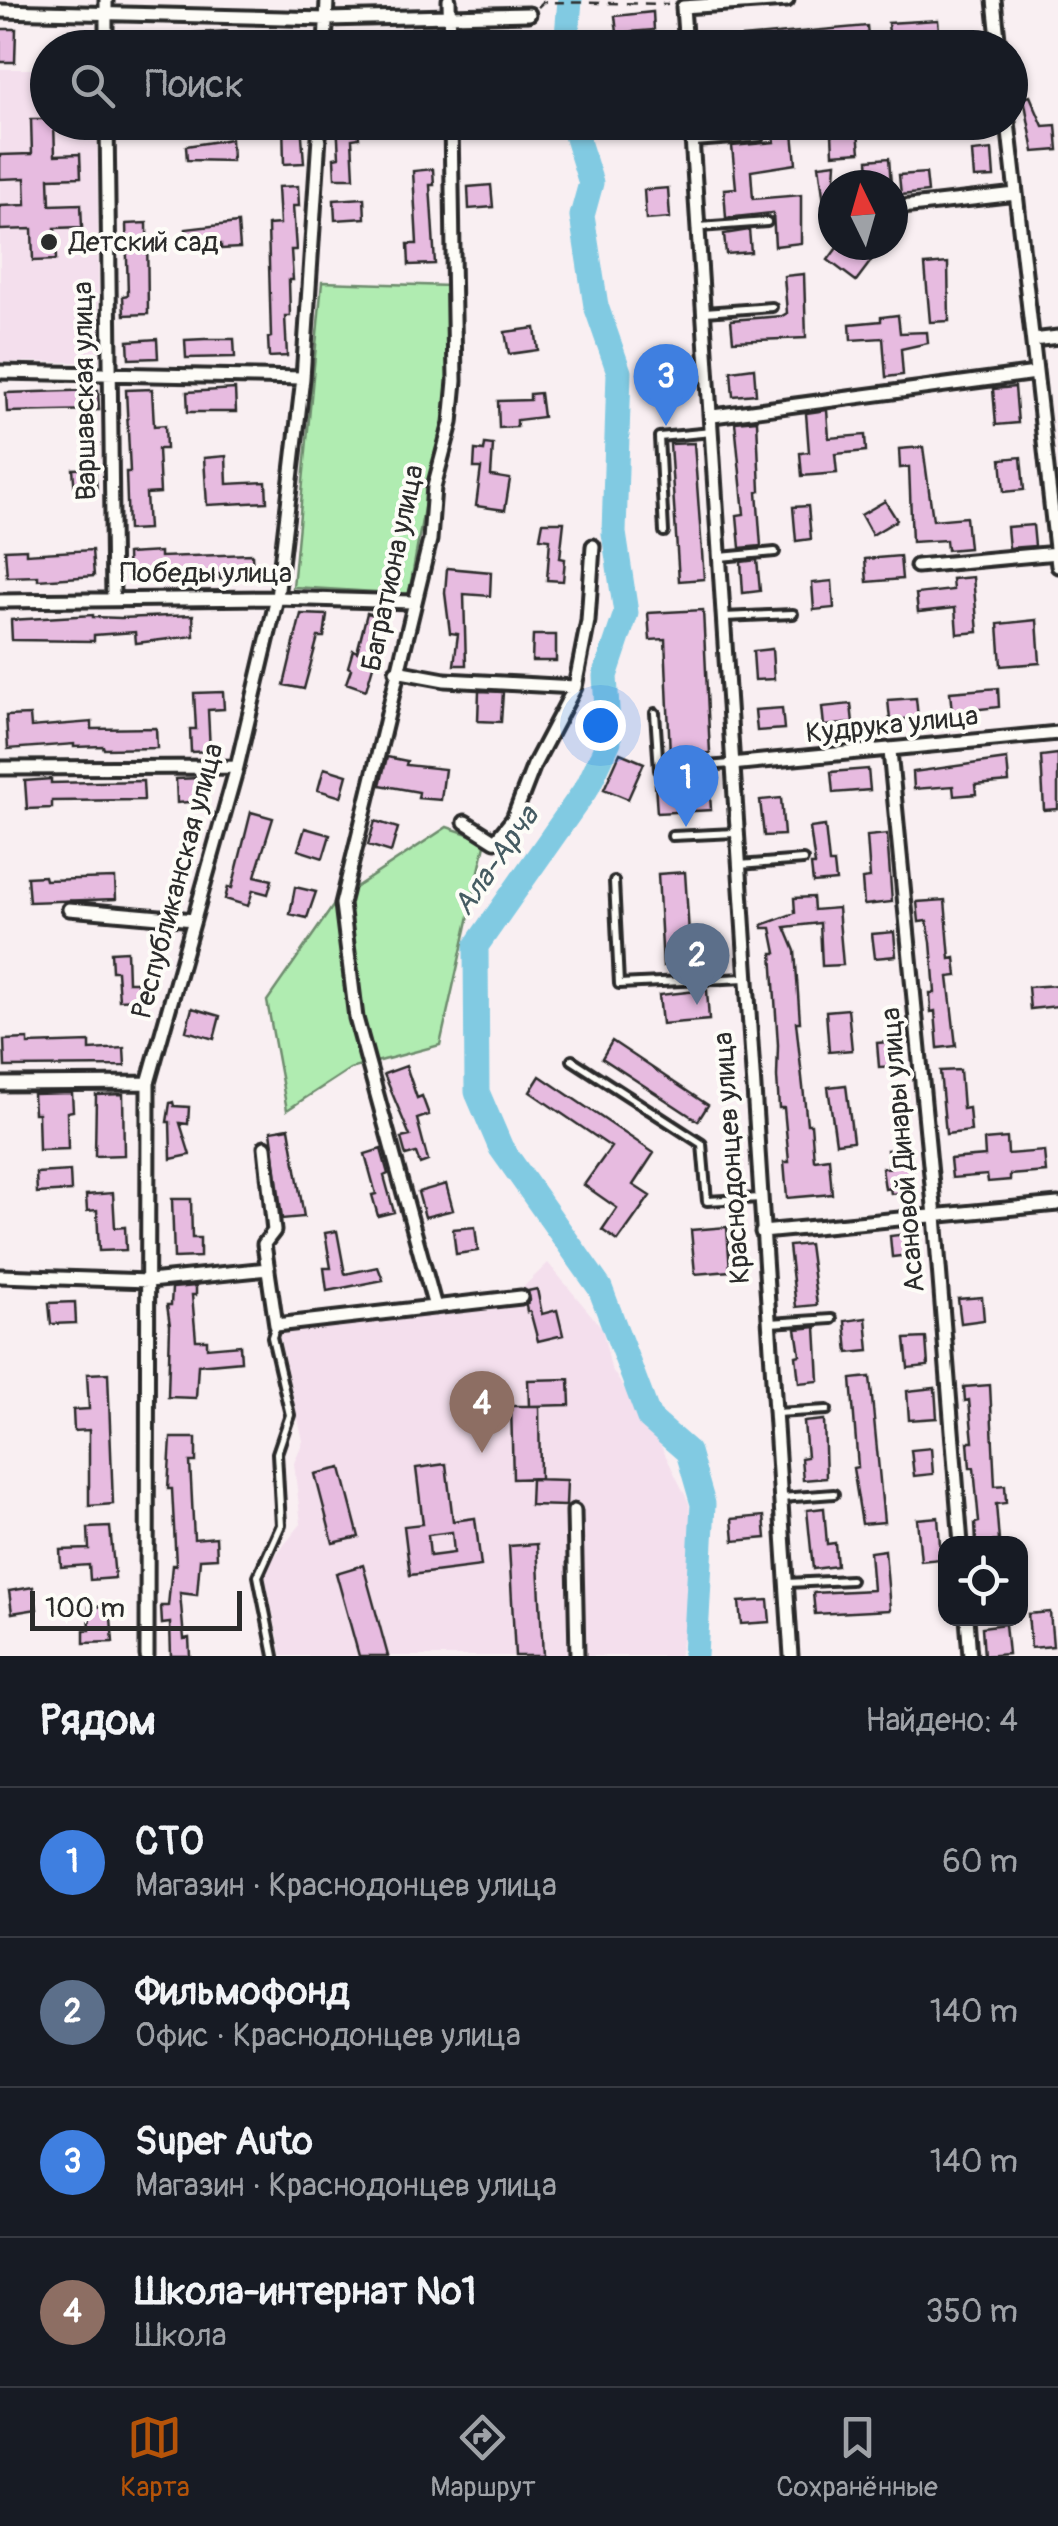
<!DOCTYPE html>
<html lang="ru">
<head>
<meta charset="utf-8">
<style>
	body { margin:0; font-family:Pangolin,sans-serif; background:#20242c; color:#f1f3f6 }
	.controls { position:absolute; right:30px; bottom:30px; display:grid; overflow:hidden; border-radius:20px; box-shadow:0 2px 8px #0004 }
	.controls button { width:90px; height:90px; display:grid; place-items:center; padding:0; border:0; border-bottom:2px solid #363941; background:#171b24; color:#f1f3f6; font:50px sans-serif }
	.compass { position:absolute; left:818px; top:170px; width:90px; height:90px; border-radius:50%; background:#171b24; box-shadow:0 2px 8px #0004; rotate:355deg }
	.scale { position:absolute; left:30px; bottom:25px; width:212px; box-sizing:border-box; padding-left:10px; border:5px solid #2b2b2b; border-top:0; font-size:28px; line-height:35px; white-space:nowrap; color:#2b2b2b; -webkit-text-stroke:8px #fdfcf7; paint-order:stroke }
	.you { position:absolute; left:600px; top:725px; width:35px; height:35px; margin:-25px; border:8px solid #fff; border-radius:50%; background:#1a73e8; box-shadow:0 0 0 15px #1a73e833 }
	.badge { display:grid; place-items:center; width:65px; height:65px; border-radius:50%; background:#b45309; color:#fff; font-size:32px; font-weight:700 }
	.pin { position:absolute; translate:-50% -82px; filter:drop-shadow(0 2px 5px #0008) }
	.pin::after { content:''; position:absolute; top:52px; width:35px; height:30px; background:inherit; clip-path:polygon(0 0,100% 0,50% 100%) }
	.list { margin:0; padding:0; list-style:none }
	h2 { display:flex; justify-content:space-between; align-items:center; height:130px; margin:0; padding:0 40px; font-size:42px }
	h2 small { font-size:32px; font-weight:400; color:#9ea1a6 }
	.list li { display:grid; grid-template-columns:65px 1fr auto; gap:30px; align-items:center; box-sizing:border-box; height:150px; padding:0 40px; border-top:2px solid #363941 }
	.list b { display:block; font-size:38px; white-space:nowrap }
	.list p { margin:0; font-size:32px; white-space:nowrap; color:#9ea1a6 }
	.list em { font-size:32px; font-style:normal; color:#9ea1a6 }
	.icon { flex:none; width:55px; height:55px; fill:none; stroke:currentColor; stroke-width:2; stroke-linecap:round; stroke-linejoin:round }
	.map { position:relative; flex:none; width:1058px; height:1656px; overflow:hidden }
	.search { position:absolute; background:#171b24; box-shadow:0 2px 8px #0004; left:30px; right:30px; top:30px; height:110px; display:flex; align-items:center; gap:25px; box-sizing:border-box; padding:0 35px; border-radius:55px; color:#9ea1a6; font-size:38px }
	.sheet { height:730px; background:#171b24 }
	nav { display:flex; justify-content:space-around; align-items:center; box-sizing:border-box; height:140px; border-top:2px solid #363941; background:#171b24; font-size:28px; color:#9ea1a6 }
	nav a { display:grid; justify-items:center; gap:5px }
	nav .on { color:#b45309 }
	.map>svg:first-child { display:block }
	.built { fill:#f4dfed }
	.green { fill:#b0ecb1; stroke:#6e8c6e; stroke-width:2.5 }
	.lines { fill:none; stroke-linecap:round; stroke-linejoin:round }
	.river { stroke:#81cae2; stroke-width:25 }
	.building { fill:#e7bbe0; stroke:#2b2b2b; stroke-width:2.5; fill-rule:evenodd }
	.service-casing { stroke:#2b2b2b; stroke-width:14 }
	.minor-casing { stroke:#2b2b2b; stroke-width:19 }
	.path { stroke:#2b2b2b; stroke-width:2.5; stroke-dasharray:10 8; stroke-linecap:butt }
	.service { stroke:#fdfcf7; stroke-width:6 }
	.minor { stroke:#fdfcf7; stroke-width:11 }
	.poi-dot { fill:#2b2b2b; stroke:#fdfcf7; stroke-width:4 }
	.labels { text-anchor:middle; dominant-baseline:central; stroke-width:8; stroke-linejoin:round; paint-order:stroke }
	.poi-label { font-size:28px; fill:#2b2b2b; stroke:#fdfcf7; text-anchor:start }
	.street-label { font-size:28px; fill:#2b2b2b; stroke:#fdfcf7 }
	.water-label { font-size:30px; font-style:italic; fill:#455b62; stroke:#fdfcf7 }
</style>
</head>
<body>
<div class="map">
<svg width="1058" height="1656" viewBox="0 0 1058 1656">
	<rect width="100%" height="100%" fill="#f9eff2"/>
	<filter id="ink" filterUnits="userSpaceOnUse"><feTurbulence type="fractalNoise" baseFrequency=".01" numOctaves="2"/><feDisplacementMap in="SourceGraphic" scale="20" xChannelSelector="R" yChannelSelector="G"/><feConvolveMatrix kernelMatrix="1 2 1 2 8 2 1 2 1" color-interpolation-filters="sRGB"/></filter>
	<g filter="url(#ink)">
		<path class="built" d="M0 69H47L48 122 97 123 99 362H0Z
			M548 1263 602 1328 611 1368 660 1444 689 1503 696 1580 679 1656H282L264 1570 301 1524 294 1463 303 1441 279 1334 506 1304Z"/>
		<path class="green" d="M322 282 450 286V394L430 474 409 594 293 587Z
			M447 827 486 840 440 1045 350 1069 287 1110 267 1001 338 899Z"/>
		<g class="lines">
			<path class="river" d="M566 48 570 0
				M572 122 591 183 582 216 596 306 619 372 614 533 626 613 605 676 609 741 588 786 476 946 477 1092 501 1148 600 1288 649 1418 688 1452 703 1504 695 1656"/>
		</g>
		<path class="building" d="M653 12 654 30 617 33 615 16Z
			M938 20 940 41 890 44 888 23Z
			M867 26 869 46 853 47 852 43 743 48 742 37Z
			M0 29H16L15 62H0Z
			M227 31V36L255 35 256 48H181L180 34Z
			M1030 96 1043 126 1056 125 1058 150 1034 152 1024 98Z
			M31 119H48V122H54L55 155 80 154 81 177 49 178 50 205 81 204 82 227 55 228 56 260 33 261 32 229 0 230V206L26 205 25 178 0 179V155L32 154Z
			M283 122H301L304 163 284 164Z
			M337 122H358L359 138 352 139 354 178H335L334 158 339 157Z
			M773 122H792L796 164 751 171 753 199 801 195V243L775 246 773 213 726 218 724 189 736 188 732 146 774 142Z
			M858 132 860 152 833 154 832 134Z
			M231 139 232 161 187 160 186 146Z
			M992 150 994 177 974 178 972 152Z
			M889 158 891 185H870L868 160Z
			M836 163 833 210H825L819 165Z
			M433 169 434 185H430L435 264 409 265 408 244H417L413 171Z
			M926 173 928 192 901 195 899 175Z
			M491 185 493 207 469 209 468 187Z
			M298 186 299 206H293L296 250H291L293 280H289L290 316H285L287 356 269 357 268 338 271 337 268 225 280 224 278 187Z
			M668 188 670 218 646 220 644 190Z
			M364 198 365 218 335 220 334 200Z
			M147 223 148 314 124 315 123 296 128 295 126 224Z
			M238 223 240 248 221 249V244L187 246 186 229Z
			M749 230 751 252 726 254 724 234Z
			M839 245H850L871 261 856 281 828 260Z
			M948 263 949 321 930 322 925 265Z
			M804 274 806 338 733 341 731 320 782 316 787 313 784 276Z
			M898 315 900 333 927 332 928 343 901 349 903 375 886 377 883 338 851 340 850 324 881 321V317Z
			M535 328 538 350 509 354 505 332Z
			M157 339 158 358 129 359 128 341Z
			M205 339H234L235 357 186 358 185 340Z
			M754 368 756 394 733 396 731 371Z
			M1015 387 1018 423 996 425 993 389Z
			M152 389 154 426 165 425 166 449H158L160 493 146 494 148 529 128 530 126 472H130L126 390Z
			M235 389 236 412H188L187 392Z
			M98 390 99 410 7 412 6 393Z
			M540 393 543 417 517 420V427L499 428 498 401 530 400V394Z
			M827 410 829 438 865 435 866 451 835 454 837 473 802 476 800 453 809 452 806 413Z
			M757 420 760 491 757 492 761 546 740 548 737 515 744 514 735 422Z
			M694 443 704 579 679 581 670 444Z
			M485 444 493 445 491 476 510 479 505 510 476 506 481 468H474L475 450 484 451Z
			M923 447 933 520 966 517 969 548 947 550 946 540 912 542 909 467 900 468 899 449Z
			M226 456 227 484 266 482 267 502 207 505 204 458Z
			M1021 457 1024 490 1004 492 1001 459Z
			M95 468 97 491 75 492 73 469Z
			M885 501 897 520 872 535 861 515Z
			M808 506 811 539 796 541 793 507Z
			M543 522H564L560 558 565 559 563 581 547 580 550 539 540 538Z
			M1033 525 1035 546 1009 548 1007 527Z
			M26 549V554L92 550 94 576 38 580V576L7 577 5 550Z
			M160 552V557L252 554 253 577 220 579 219 574 128 579 127 554Z
			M900 556 902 579 867 582 865 559Z
			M757 560 760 591 743 593 741 562Z
			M447 568 491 572 490 596 464 594 466 665H454L458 634 450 633 445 593Z
			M973 577 978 632 957 634 955 608 918 612 916 594 953 590 952 579Z
			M832 581 834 608 814 610 812 583Z
			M703 610 710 753 670 755 665 639 650 640 648 613Z
			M367 613 387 618 366 690 346 683 351 669 348 667 353 650 357 652Z
			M301 614 327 615 324 637H318L304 689 284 685Z
			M93 615V617L121 618 193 615 194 636 136 643 135 632 94 635V641L12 640 11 620Z
			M1037 620 1040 663 1001 666 998 624Z
			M533 635H556V661H532Z
			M772 649 774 679 755 680 753 651Z
			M998 688 999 707 952 712 950 692Z
			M479 691 503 692 501 722 478 721Z
			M223 692 224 709 208 710 210 751 191 752 190 729H196L194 693Z
			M916 698 918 718 890 720 888 700Z
			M851 704 853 723 824 726 822 707Z
			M782 708 784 729 757 731 755 710Z
			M30 715 31 727 92 722V729L156 728 157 748 104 749 103 746 74 747V744L8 749 6 716Z
			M620 753 644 763 628 799 604 789Z
			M1058 754V809L1044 810 1041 756Z
			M387 757 407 761 406 765 445 769 441 800 418 798 419 792 380 785Z
			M1007 759 1009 782 975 785 976 794 954 796 953 786 914 789 913 772Z
			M324 768 347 775 341 797 318 790Z
			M868 769 870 790 833 793 831 772Z
			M200 778 202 801 177 803 176 779Z
			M51 779V783L143 781 144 800 52 801V808L27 809 25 781Z
			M709 780 711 810 657 813 655 784Z
			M781 798 784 835 764 836 760 800Z
			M251 812 273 818 255 876 272 880 268 894 253 890 248 906 225 899 228 887 232 888Z
			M375 821 398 828 391 852 368 845Z
			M825 826 829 863H834L836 881 813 883 811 865H815L810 828Z
			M305 828 330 835 323 858 298 850Z
			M887 834 892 902 864 905 862 879 870 878 867 836Z
			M685 872 691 964 663 966 658 874Z
			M44 876 45 880 115 878 116 899 29 902 27 877Z
			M295 887 316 892 307 918 290 914Z
			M813 897 814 910 838 908 843 965 822 966 820 923 785 927 795 951 800 1022H796L807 1124H811L814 1160 829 1158 832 1194 787 1198 784 1162H789L784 1108H779L777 1077 778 1045 772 953H776L771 928H763L762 925 795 913 794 898Z
			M945 900 950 959 955 958 957 976 948 977 956 1046 938 1048 935 1011 931 1012 930 993H935L931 942 927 921 919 922 917 902Z
			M894 932 896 956 875 958 872 934Z
			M127 951 128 982H137L138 999 119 1000 117 971H112L111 952Z
			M1058 985V1006L1030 1009 1028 987Z
			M707 990 709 1020 662 1024 659 995Z
			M192 1008 220 1016 214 1039 186 1031Z
			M848 1009 852 1050 829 1052 826 1011Z
			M28 1039V1044L90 1042V1050L124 1048 125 1066 5 1067 4 1040Z
			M612 1041 708 1105 698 1121 602 1058Z
			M899 1041 901 1066 879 1067 877 1043Z
			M406 1066 417 1098 422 1096 429 1115 417 1119 428 1161 420 1164 416 1153 406 1156 401 1138 410 1136 384 1074Z
			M960 1070 963 1109 969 1108 971 1131 946 1134 940 1071Z
			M540 1076 654 1153 633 1185 650 1196 618 1241 602 1230 617 1208 584 1185 611 1147 530 1092Z
			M846 1085 853 1141 836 1143 828 1087Z
			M72 1093 73 1111 67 1112 68 1149 39 1150 38 1113H34L33 1094Z
			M123 1094 124 1155 95 1156 96 1095Z
			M173 1102 174 1106 189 1107 188 1124 180 1123 190 1155 171 1159 170 1122H167L170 1103Z
			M289 1128 304 1217 282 1219 271 1131Z
			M1007 1138 1008 1154 1044 1151 1046 1172 1010 1175V1180L988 1182 987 1175 952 1178 950 1159 985 1156 984 1140Z
			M911 1148 915 1192 891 1194 890 1188 885 1189 882 1168H889L887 1150Z
			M381 1149 388 1174 384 1176 394 1212 378 1216 372 1195 376 1194 365 1154Z
			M70 1171 71 1191 37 1193 36 1173Z
			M446 1184 453 1210 425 1217 418 1192Z
			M113 1193 115 1228 125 1227 126 1250 99 1251 97 1210 87 1211 86 1195Z
			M172 1199H191L192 1238H200V1257L174 1258Z
			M475 1227 478 1251 456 1254 453 1229Z
			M727 1227 730 1271 695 1274 691 1230Z
			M337 1231 345 1274 378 1267 383 1280 327 1291 324 1268H331L325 1233Z
			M916 1233 918 1254 892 1257 890 1236Z
			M809 1244 817 1305 796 1307 789 1246Z
			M196 1286V1295H192L196 1340H207V1348L240 1345 241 1361 198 1365 196 1398 168 1397 170 1325 167 1305H171L172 1288Z
			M537 1289 542 1314 557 1310 563 1335 538 1341 530 1311 527 1312 526 1305 530 1300 528 1291Z
			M982 1297 984 1320 961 1323 958 1299Z
			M75 1302 76 1323 51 1324 49 1303Z
			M866 1318 869 1351 848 1353 845 1321Z
			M816 1327 819 1381 799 1383 796 1356 800 1355 796 1329Z
			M926 1338 928 1366 908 1368 905 1339Z
			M108 1373 113 1504 89 1506V1430L74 1431 73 1410 89 1409 87 1374Z
			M870 1377 884 1522 862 1524 853 1468 858 1467 851 1379Z
			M569 1379 570 1405 529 1406 528 1380Z
			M990 1385 995 1486 1005 1485 1006 1503 996 1504 999 1541 976 1543 975 1523 979 1522 974 1468H970L968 1442H973L969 1400 965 1401 964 1387Z
			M935 1388 937 1418 909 1420 907 1391Z
			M511 1406H539L540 1478 513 1479Z
			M824 1420 826 1478 803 1480 801 1458 807 1457 804 1422Z
			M171 1438H196V1462H190L194 1539 216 1537 217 1558 200 1559 197 1595 180 1593 184 1639 189 1638 190 1656H171L170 1623 162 1624 161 1606H168L172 1565H176L172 1489H168Z
			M931 1448 933 1474 914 1476 911 1450Z
			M446 1464 453 1521 475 1518 481 1566 410 1575 404 1526 423 1524 416 1468ZM452 1532 454 1553 430 1556 428 1535Z
			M341 1468 359 1537 333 1543 315 1474Z
			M531 1479 567 1480 566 1506 530 1505Z
			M824 1508 827 1544 835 1543 837 1566 813 1569 807 1510Z
			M764 1516 766 1538 734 1541 732 1519Z
			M938 1517 941 1559 921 1561 917 1519Z
			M110 1527 115 1578 90 1580 89 1565 61 1567 60 1550 89 1549 88 1528Z
			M537 1544 543 1656H515L509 1546Z
			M885 1550 890 1610 815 1614 813 1593 873 1590 870 1552Z
			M363 1565 388 1656H359L336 1573Z
			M33 1587 37 1609 12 1613 9 1591Z
			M768 1600 770 1622 741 1624 739 1602Z
			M110 1606 113 1642 84 1643V1630H90L89 1607Z
			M1050 1612 1053 1646 1031 1648 1028 1614Z
			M1005 1624 1008 1654 984 1656 982 1627Z"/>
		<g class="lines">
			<g class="service-casing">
				<path id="service" d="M694 142 759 137
					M699 227 767 222
					M705 312 772 307
					M664 532 659 437 712 432
					M720 557 775 552
					M724 617 793 614
					M655 713 659 770 731 764
					M672 836 735 833
					M739 865 803 860
					M614 881 619 984 745 978
					M572 1060 702 1144 707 1201 760 1198
					M770 1323 832 1319
					M776 1413 827 1410
					M781 1498 834 1494
					M787 1583 851 1580
					M274 1656 258 1576 281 1525 277 1453 290 1415 272 1337 276 1325"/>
			</g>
			<g class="minor-casing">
				<path id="minor" d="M106 0V48
					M449 0 450 48
					M994 0 999 48
					M0 11 327 19 529 14
					M325 48 327 0
					M686 48 683 7 787 0
					M107 122 113 598
					M691 122 791 1656
					M1008 122 1058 566
					M893 208 1016 194
					M1033 340 1058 337
					M0 372 303 378
					M713 416 1036 373
					M917 566 1057 553
					M0 601 277 598 412 602
					M396 671 445 680 575 687
					M890 751 935 1216 961 1544
					M731 764 1058 733
					M0 768 237 767
					M465 822 495 841 513 819 534 765 575 687 588 621 593 546
					M69 909 194 920
					M0 1084 148 1083
					M265 1147 274 1231 264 1244 276 1325 521 1297
					M762 1232 1058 1204
					M0 1276 149 1281 268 1269
					M435 1307 356 1018 342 904 430 540 434 487 451 423 455 381 451 122
					M574 1511 577 1656
					M967 1618 970 1656
					M147 1656 148 1083 237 767 277 598 303 378 320 122"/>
			</g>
			<path class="path" d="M538 7 543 2 668 4"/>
			<use href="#service" class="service"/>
			<use href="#minor" class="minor"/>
		</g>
	</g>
	<circle class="poi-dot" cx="49" cy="242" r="10"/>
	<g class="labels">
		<g class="poi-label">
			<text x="69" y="242">Детский сад</text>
		</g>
		<g class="street-label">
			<text transform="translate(85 391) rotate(-91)">Варшавская улица</text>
			<text transform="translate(393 568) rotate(-78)">Багратиона улица</text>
			<text x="206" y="573">Победы улица</text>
			<text transform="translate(892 725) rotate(-6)">Кудрука улица</text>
			<text transform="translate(178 881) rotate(-75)">Республиканская улица</text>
			<text transform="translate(903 1150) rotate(-95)">Асановой Динары улица</text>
			<text transform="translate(732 1158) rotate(-94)">Краснодонцев улица</text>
		</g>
		<g class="water-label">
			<text transform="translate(496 861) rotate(-55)">Ала-Арча</text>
		</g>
	</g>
</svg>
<div class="controls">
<button><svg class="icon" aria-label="locate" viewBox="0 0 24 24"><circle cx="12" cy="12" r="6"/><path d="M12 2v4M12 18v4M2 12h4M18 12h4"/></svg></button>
</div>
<svg class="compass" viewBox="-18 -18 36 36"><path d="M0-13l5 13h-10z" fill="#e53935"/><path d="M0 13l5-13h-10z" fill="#9ea1a6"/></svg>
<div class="scale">100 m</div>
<div class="you"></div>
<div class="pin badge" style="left:686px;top:827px;background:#3f7fe0">1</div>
<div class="pin badge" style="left:697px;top:1005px;background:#5c6f8a">2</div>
<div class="pin badge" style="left:666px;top:426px;background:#3f7fe0">3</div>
<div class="pin badge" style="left:482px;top:1453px;background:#8d6e63">4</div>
<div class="search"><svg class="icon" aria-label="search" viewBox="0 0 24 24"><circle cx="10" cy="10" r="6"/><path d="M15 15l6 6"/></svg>Поиск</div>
</div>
<section class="sheet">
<h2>Рядом<small>Найдено: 4</small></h2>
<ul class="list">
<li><span class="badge" style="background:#3f7fe0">1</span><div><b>СТО</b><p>Магазин · Краснодонцев улица</p></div><em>60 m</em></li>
<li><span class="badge" style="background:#5c6f8a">2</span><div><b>Фильмофонд</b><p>Офис · Краснодонцев улица</p></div><em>140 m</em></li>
<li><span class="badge" style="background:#3f7fe0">3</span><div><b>Super Auto</b><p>Магазин · Краснодонцев улица</p></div><em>140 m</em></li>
<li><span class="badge" style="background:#8d6e63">4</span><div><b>Школа-интернат №1</b><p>Школа</p></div><em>350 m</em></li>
</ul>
</section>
<nav>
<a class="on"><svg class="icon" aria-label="map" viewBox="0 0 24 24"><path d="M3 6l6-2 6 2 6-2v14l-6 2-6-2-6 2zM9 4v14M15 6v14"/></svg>Карта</a>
<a><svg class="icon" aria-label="directions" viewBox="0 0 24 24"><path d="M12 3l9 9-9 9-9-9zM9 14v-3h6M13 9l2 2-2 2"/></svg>Маршрут</a>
<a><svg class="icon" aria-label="saved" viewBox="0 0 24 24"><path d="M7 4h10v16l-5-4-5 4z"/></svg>Сохранённые</a>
</nav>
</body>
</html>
